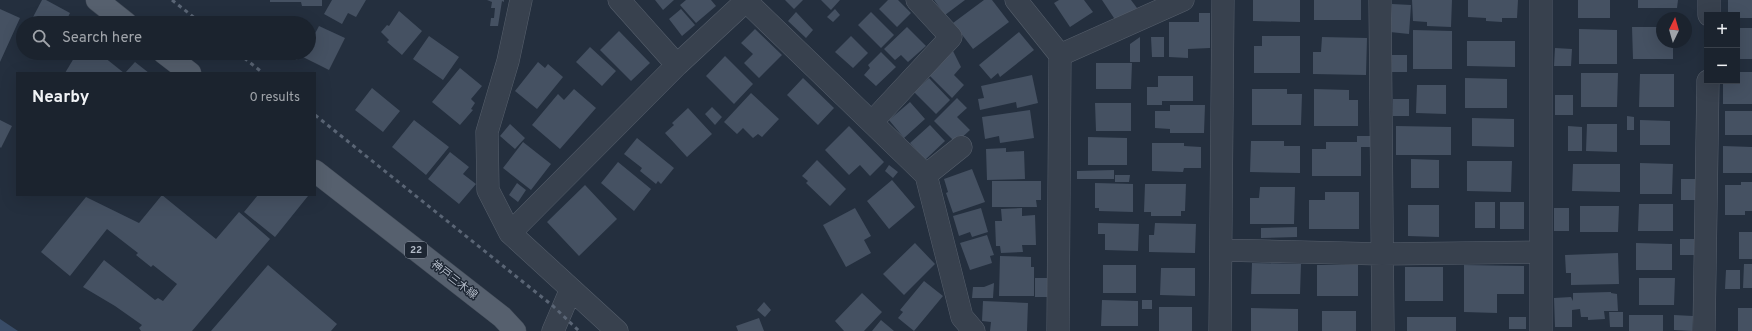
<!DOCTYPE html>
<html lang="en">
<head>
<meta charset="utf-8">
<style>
	body { margin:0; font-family:Overpass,"Noto Sans JP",sans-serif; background:#242b36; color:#f1f3f6 }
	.controls { position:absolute; right:12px; top:12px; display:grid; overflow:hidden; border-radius:0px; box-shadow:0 4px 16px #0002 }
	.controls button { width:36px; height:36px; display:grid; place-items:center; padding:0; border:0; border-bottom:1px solid #39404a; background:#1b232e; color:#f1f3f6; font:20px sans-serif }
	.compass { position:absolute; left:1656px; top:12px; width:36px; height:36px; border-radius:50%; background:#1b232e; box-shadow:0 4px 16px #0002; rotate:5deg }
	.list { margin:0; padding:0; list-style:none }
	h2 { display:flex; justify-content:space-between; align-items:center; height:52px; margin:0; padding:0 16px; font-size:17px }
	h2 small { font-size:13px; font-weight:400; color:#a0a4aa }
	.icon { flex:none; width:22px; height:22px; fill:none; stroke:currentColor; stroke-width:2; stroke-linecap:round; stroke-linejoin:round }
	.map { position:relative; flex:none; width:1752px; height:331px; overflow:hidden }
	.search { position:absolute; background:#1b232e; box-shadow:0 4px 16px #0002; left:16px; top:16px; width:300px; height:44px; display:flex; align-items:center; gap:10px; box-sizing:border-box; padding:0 14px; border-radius:22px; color:#a0a4aa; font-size:15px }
	.panel { position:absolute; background:#1b232e; box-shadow:0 4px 16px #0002; left:16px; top:72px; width:300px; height:124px; border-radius:0px }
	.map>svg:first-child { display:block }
	.water { fill:#394c67 }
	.building { fill:#455162 }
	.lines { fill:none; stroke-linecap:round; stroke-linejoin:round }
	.minor-casing { stroke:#565f6c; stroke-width:23 }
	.primary-casing { stroke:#414a57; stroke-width:23 }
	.minor { stroke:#38414e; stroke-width:22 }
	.primary { stroke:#56606e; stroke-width:22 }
	.rail { stroke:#5a6575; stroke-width:3; stroke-dasharray:4 4; stroke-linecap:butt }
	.labels { text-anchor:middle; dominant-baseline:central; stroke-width:3; stroke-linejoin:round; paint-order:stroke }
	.shield { fill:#1d2633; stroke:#878f9c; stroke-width:1 }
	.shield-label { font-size:10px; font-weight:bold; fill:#b4bcc9 }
	.street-label { font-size:11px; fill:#b4bcc9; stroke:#1d2633 }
</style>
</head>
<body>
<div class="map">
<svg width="1752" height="331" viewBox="0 0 1752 331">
	<rect width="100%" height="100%" fill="#242f3e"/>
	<path class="water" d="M0 319 18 331H0Z"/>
	<path class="building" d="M42 0H46L70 13 65 23H39L32 19Z
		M270 0H322V6H302L301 2H270Z
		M332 0H366L356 17 348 13 342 24 324 14Z
		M487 0H504V2L502 1 498 26H490L491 18H494L495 8H491L492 2Z
		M655 0H674L663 10Z
		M686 0H711L716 6 696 23 680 5Z
		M785 0H803L794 9Z
		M821 0H840L831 10Z
		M888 0H898L911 13 897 27 879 9Z
		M934 0H965L945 15Z
		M984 0H992L1009 22 973 49 953 23Z
		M1059 0H1084L1093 12 1070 27 1054 3Z
		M1102 0H1131L1137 8 1116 21Z
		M1253 0H1300V22L1253 21Z
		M1314 0H1361V20H1314Z
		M1412 0H1452L1451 27 1427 26V22L1413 21Z
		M1468 0H1518L1517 18H1502V22L1486 21V18L1468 17Z
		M1578 0H1610V18H1578Z
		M1638 0H1678L1677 8H1638Z
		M1728 0H1752V18H1737V15H1728Z
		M1392 4 1411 5 1409 34 1390 32Z
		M0 9 20 18 0 62Z
		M681 9 695 25 682 36 669 19Z
		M835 9 840 15 833 22 827 17Z
		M399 11 422 31 402 55 387 42 389 40 381 32 387 25 389 26Z
		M796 12 813 30 806 38 788 21Z
		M871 12 894 35 881 48 858 25Z
		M1199 13H1210V48L1188 49V58L1169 57V22H1199Z
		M319 26 345 38 329 70 303 57 305 53H309V45Z
		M907 27 926 46 908 62 901 55 895 60 884 49Z
		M1632 27H1662V42H1673V59H1633Z
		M1738 28H1752V59H1738Z
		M755 29 782 55 759 78 744 63 753 54 741 43Z
		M1579 29 1617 30V64H1579Z
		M1413 30 1452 31V69H1413Z
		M619 31 650 63 631 81 600 50Z
		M1019 32 1034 50 1000 77 998 73 991 79 979 65Z
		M429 36 459 57 443 80 413 59Z
		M851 36 868 53 853 68 835 52Z
		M1262 36H1300V73H1254V46H1262Z
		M1140 37V62H1130V44Z
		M1151 37H1164V57H1152Z
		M1322 37 1367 38 1366 75 1313 74V52H1321Z
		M1467 41H1515V67L1467 66Z
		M590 47 616 71 602 86 576 62Z
		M1555 48 1572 49 1571 66H1554Z
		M953 51 961 67 954 75 964 85 952 98 929 75Z
		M881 52 896 67 876 86 864 75 870 68 868 65Z
		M77 53H107L104 57 124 73H65Z
		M284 53H301L297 60Z
		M1389 55H1407V72H1389Z
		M725 56 753 84 734 104 706 76Z
		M135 62 149 73H125Z
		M538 62 545 68 548 64 563 77 537 109 515 91Z
		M1096 63H1132L1131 89H1096Z
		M460 68 482 86 471 99 475 103 471 109 473 110 460 125 432 102Z
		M1737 72H1752V104H1723V81H1737Z
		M1581 73H1618L1617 107H1581Z
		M1640 74H1674V107H1639Z
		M1032 75 1038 103 1017 108 1016 102 980 110 978 99 984 98 981 86Z
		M1158 76H1193V101H1162V105H1147V87H1158Z
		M803 78 834 108 818 125 787 95Z
		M929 78 950 100 936 114 914 92Z
		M1465 78 1507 79V108H1465Z
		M1417 85H1446V114L1416 113Z
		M372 88 400 111 383 132 355 110Z
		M574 89 596 108 560 149 532 125 558 94 564 100Z
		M1252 89H1287V94H1302L1301 125H1252Z
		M1314 89 1349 90V100H1358V126H1314Z
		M751 93 779 119 762 137 758 134 753 138 743 128 737 134 724 122Z
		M1555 95H1573V115H1555Z
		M957 98 967 108 957 117 970 130 956 143 934 121Z
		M1393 99H1409V116H1393Z
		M910 102 925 119 904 138 889 120Z
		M1095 103H1131V131H1096Z
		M1170 105H1205L1204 133H1170V129L1155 128V111H1170Z
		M712 107 722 117 715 125 705 114Z
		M688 108 712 134 687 157 665 133 674 125 672 123Z
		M1030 110 1034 138 1000 143 999 136 985 139 982 117Z
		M1725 111H1752V135H1725Z
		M1627 116 1634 117V130H1627Z
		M1472 118 1514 119V147L1472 146Z
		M0 120 12 126 1 148 0 147Z
		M414 120 449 147 426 175 392 147Z
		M1640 120 1670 121V145H1640Z
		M510 124 525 138 515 149 500 136Z
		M1587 124H1617V152L1586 151Z
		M930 125 945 141 925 160 910 143Z
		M849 126 884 162 870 176 860 165 849 175 825 150Z
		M1396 126 1451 127V155H1396Z
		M1568 126 1582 127V151H1568Z
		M1357 136H1374V147H1361V176H1312V149H1326V142H1357Z
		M1088 137 1127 138V165H1088Z
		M637 138 674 168 661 184 658 181 656 184 640 171 642 168 624 154Z
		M1251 141H1284V146H1300V173L1250 172Z
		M523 142 551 164 531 190 503 168Z
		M1152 143H1184V146L1201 147V168H1184L1183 172 1152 171Z
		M1723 146 1752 147V173H1723Z
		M1006 148V152L1024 151 1025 179 987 180 986 149Z
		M450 152 469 167 463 174 476 184 459 204 428 179Z
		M1411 159 1439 160V188H1411Z
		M817 160 846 189 830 206 806 183 808 181 802 176Z
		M1467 161H1512L1511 192 1467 191Z
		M618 162 651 189 634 211 601 183Z
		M1640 163 1673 164 1672 194H1640Z
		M1573 164H1620V192L1572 191Z
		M889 165 898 172 893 178 885 171Z
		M972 169 985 202 953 213 946 193 948 192 944 179Z
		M1114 170V179H1077V171Z
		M1115 175H1130L1129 182H1115Z
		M1681 179H1699V200H1681Z
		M892 180 915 207 889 229 867 201Z
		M992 181H1041V200H1036L1037 207H992Z
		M1741 182H1752V211H1745V215H1725V185H1741Z
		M517 183 526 190 518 202 509 195Z
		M1095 183 1133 184V212L1099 211V208H1095Z
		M1145 184H1186L1185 211H1181V216H1151V212H1144Z
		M585 185 617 219 579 256 547 222Z
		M1260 187H1295L1294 224H1250V198H1259Z
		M1325 192H1359V229H1309V200H1325Z
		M162 195 216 239 239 212 270 239 192 331H141L139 328 142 325 115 306 83 287 104 260 155 300 158 298 163 301 177 284 153 265 151 267 136 255 138 253 107 229 70 276 41 252 86 197 139 223Z
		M258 195H307L308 196 275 237 244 212Z
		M1475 202H1495V228H1475Z
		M1500 202H1524V229H1500Z
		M1639 204H1673V231H1638Z
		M1408 205H1439V237L1408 236Z
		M1580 206H1619L1618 232H1580Z
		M855 208 871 236 864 240 871 253 846 267 823 225Z
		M981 208 988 232 972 237 970 232 959 236 953 216Z
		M1022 208V216L1035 215 1036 245H1022L1023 252 1001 253 1000 246H996L995 221H1002L1001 209Z
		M1554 208H1569V231H1554Z
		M1098 223 1139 224 1138 251 1105 250V234H1098Z
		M1155 223 1196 224 1195 253 1149 252V235H1154Z
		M1297 227V237L1261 238V228Z
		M1739 232H1752V259H1739Z
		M987 235 994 255 990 256 992 263 970 270 960 243Z
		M1680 239H1694V255H1680Z
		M915 243 935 264 904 295 883 274Z
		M1636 243 1672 244V270H1636Z
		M1618 253 1619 284 1571 285V273H1566L1565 255Z
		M1000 256 1031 257V267H1034V296H999Z
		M1252 263 1301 264 1300 294H1251Z
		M1744 264H1752V288H1743Z
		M268 265 337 324 331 331H211Z
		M1103 265H1136V293H1103Z
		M1317 265H1358V296H1317Z
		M1464 265 1524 266V294H1497V313L1464 312Z
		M1405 267H1443V301H1405Z
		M1161 268H1195V296L1160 295Z
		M1726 270H1740V289H1725Z
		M1035 278H1054V297H1035Z
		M1639 278H1675L1674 305H1639Z
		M924 281 943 296 914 331 898 318 903 312 900 310Z
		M994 283 993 298H972L973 287H984Z
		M1611 292V293L1617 294 1618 311H1604L1605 319 1588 320V317H1581L1580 309 1572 310V327H1555L1554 298 1571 297 1573 301V293Z
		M862 293 882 312 864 331H844L835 321Z
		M1102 300 1138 301V326H1101Z
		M1142 300H1152V309H1142Z
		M983 301 1028 303 1027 331H990L991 322 982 321Z
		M764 302 771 310 765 317 757 310Z
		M1159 307H1192V331H1159Z
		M1251 308 1298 309V331H1251Z
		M1738 308H1752V331H1738Z
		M1322 311H1356V331H1322Z
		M1609 312H1623V327H1610Z
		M1629 315H1663V331H1629Z
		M1674 315 1693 316 1692 331 1674 330Z
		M1407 317H1456V331H1407Z
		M1509 317H1526V329H1509Z
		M759 318 764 331H738L736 326Z
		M881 320 894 331H872Z"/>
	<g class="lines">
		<g class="minor-casing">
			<path id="minor" d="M521 0 508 61 487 132 488 190 510 233 617 331
				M619 0 677 65
				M1016 0 1060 55 1058 331
				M1380 0 1383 331
				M746 1 926 175 962 317 974 331
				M1709 15V0
				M1060 55 1183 0
				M872 122 951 37 917 0
				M926 175 961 147
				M510 233 677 65 747 0
				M1221 250 1382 254 1541 252
				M553 331 571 289
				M1220 331 1223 0
				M1541 331V0
				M1704 331 1708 81"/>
		</g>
		<g class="primary-casing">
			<path id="primary" d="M97 0 126 23
				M164 53 190 73
				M315 171 502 317 515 331"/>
		</g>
		<use href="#minor" class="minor"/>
		<use href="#primary" class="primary"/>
		<path class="rail" d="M172 0 201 23
			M238 53 263 73
			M315 115 553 306 579 331"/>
	</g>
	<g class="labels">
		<rect class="shield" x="405" y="242" width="22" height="16" rx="3"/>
		<g class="shield-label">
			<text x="416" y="250">22</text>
		</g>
		<g class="street-label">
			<text transform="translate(454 280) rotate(38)">神戸三木線</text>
		</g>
	</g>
</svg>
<div class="controls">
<button>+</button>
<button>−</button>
</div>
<svg class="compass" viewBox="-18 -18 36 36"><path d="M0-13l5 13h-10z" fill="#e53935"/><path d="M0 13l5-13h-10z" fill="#a0a4aa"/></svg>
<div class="search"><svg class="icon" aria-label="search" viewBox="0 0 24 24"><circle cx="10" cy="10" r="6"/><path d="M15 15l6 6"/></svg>Search here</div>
<section class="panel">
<h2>Nearby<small>0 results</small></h2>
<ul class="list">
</ul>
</section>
</div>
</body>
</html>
